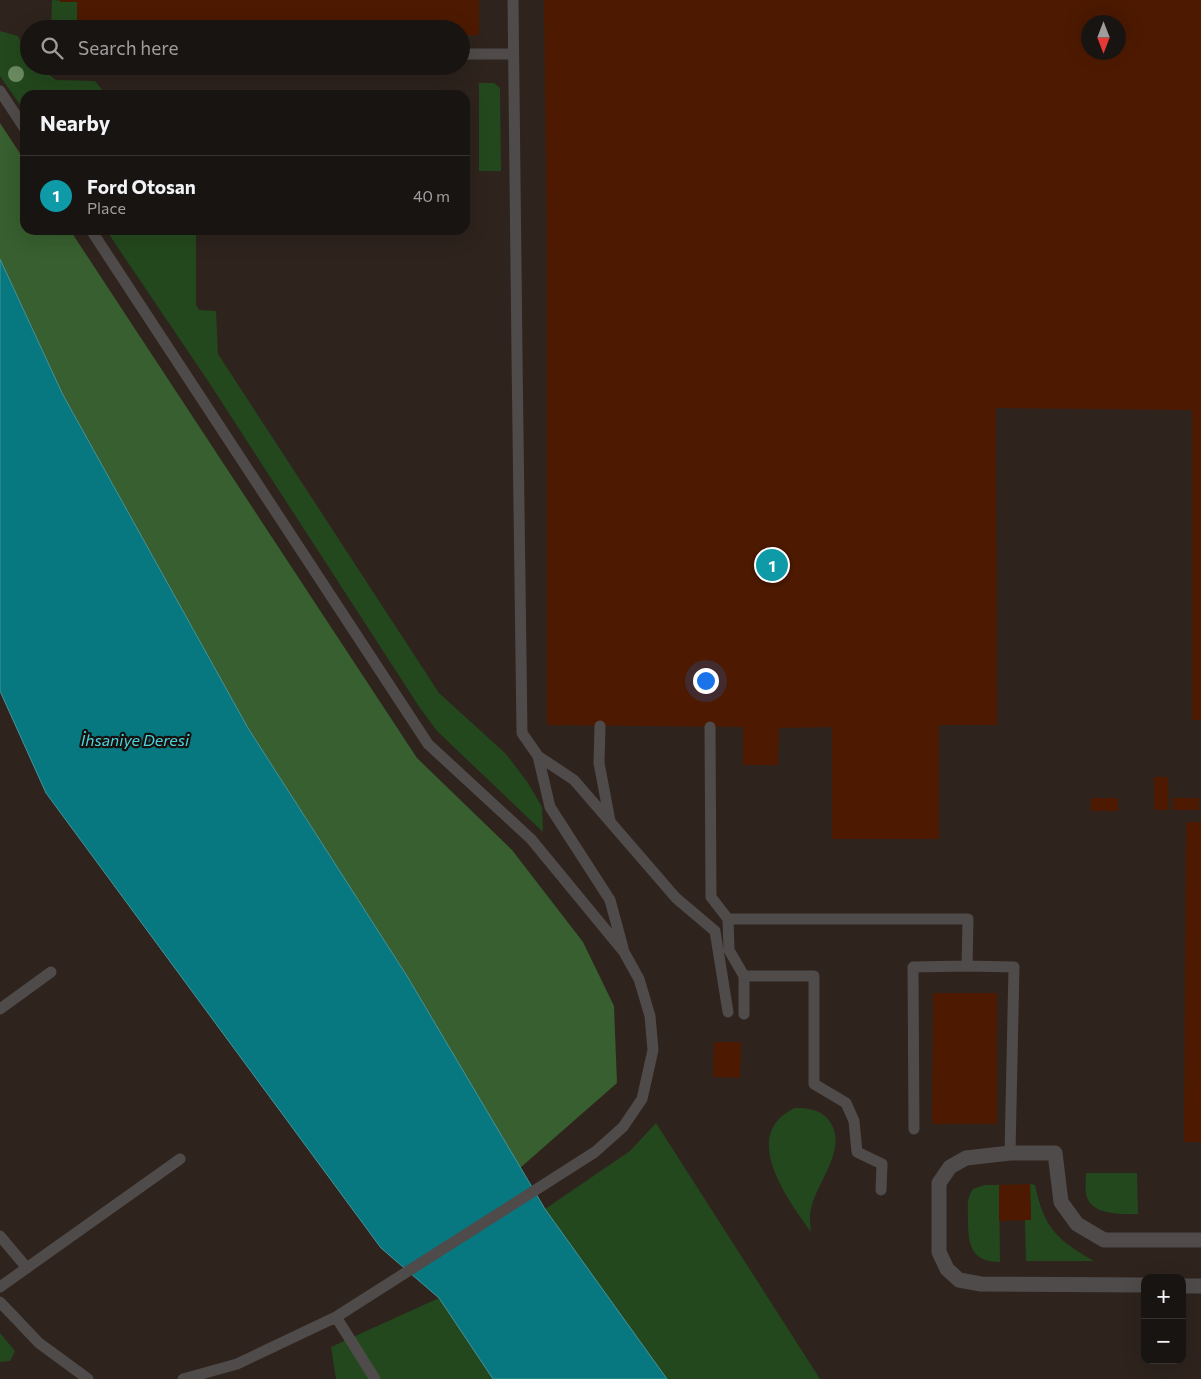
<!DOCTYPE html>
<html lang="en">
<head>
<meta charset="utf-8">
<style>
	body { margin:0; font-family:Commissioner,sans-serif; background:#211d1a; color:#f1f3f6 }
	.controls { position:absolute; right:15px; bottom:15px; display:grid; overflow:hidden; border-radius:10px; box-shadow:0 5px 20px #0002 }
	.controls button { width:45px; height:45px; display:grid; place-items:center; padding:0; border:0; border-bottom:1px solid #363331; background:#181411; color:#f1f3f6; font:25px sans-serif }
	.compass { position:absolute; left:1081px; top:15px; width:45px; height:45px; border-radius:50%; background:#181411; box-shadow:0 5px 20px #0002; rotate:180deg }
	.you { position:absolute; left:705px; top:680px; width:18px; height:18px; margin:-12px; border:4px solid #fff; border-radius:50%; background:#1a73e8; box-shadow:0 0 0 8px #1a73e833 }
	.badge { display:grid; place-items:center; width:32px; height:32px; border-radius:50%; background:#8c9099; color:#fff; font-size:16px; font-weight:700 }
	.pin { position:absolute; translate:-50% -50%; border:2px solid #fff; box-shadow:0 1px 5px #0006 }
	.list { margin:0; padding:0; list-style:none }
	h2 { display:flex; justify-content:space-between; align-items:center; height:65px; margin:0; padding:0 20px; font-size:21px }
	h2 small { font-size:16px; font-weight:400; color:#9f9e9f }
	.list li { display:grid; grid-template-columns:32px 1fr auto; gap:15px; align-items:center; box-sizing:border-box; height:80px; padding:0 20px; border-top:1px solid #363331 }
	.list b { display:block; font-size:19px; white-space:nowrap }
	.list p { margin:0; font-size:16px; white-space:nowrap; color:#9f9e9f }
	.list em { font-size:16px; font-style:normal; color:#9f9e9f }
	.icon { flex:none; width:28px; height:28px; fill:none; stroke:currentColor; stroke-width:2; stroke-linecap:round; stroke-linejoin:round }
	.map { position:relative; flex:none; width:1201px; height:1379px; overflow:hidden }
	.search { position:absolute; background:#181411; box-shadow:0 5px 20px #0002; left:20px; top:20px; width:450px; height:55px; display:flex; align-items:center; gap:12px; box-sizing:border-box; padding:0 18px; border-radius:28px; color:#9f9e9f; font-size:19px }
	.panel { position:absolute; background:#181411; box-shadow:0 5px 20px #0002; left:20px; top:90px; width:450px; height:145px; border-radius:15px }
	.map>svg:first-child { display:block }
	.built { fill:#2e231d; fill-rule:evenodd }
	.green { fill:#24481d }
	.forest { fill:#375f2f }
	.water { fill:#077880; stroke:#47949a }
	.building { fill:#4d1900; fill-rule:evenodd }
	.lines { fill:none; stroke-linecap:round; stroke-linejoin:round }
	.lane { stroke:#4f4b4b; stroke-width:11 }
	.street { stroke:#4f4b4b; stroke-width:15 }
	.tree { fill:#6b8a60 }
	.labels { text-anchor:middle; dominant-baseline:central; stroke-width:4.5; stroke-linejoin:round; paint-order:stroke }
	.water-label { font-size:16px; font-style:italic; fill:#4bd5e0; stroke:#17110e }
</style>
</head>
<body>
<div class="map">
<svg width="1201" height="1379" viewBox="0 0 1201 1379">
	<rect width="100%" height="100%" fill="#201a17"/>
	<path class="built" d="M0 0H1201V1379H0ZM1088 22H1118V52H1088ZM29 29H461V66H29ZM25 95H465V230H25ZM1145 1278H1182V1360H1145Z"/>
	<path class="green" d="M52 0 77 2V29H51Z
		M0 31 18 36 24 50 29 57V66H38L56 80 95 81 104 92V95H25V112L0 76Z
		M479 83H494L500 88 501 171H479Z
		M106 230H196V305L199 310 216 311 218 354 439 693 506 754 528 783 542 807 543 832 437 731 420 708 208 381Z
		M795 1108C810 1108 824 1110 832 1125 845 1151 819 1180 812 1205 809 1214 810 1222 811 1232 787 1199 739 1134 795 1108Z
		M656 1123 820 1379H667L545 1209 630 1151Z
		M1086 1173H1137L1138 1214C1122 1214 1089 1216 1086 1193 1085 1187 1086 1180 1086 1173Z
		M1030 1184 1035 1185C1044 1228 1057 1240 1094 1261H1026L1025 1220H1031Z
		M985 1185H999L1000 1262C970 1262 968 1243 968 1219 968 1206 966 1200 973 1189Z
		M439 1298 493 1379H336L331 1347Z
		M0 1333 15 1351 10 1361 0 1362Z"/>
	<path class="forest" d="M0 123 25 161V230H70L417 758 512 850 583 942 614 1006 617 1083 520 1168 407 976 248 728 63 395 0 259Z"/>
	<path class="water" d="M0 259 63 395 248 728 407 976 545 1209 667 1379H493L439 1298 381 1248 46 793 0 691Z"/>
	<path class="building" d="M60 0H479V35L461 36V29H77V2H60Z
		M544 0H1201V720H1192V410L996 408 997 725H939V839H832V727L779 728 778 765H743V727L547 725V256ZM1088 22H1118V52H1088Z
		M1154 777H1168L1169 810H1154Z
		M1091 798H1118V811H1091Z
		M1173 798H1199V810H1173Z
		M1186 822H1201V1142H1184Z
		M933 993H997V1124H932Z
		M714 1042H741L740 1078 713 1077Z
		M1030 1184 1031 1220 999 1221V1185Z"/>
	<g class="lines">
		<path class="lane" d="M513 0C514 244 520 489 522 733L538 756 550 807 610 900 623 948
			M461 54H513
			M0 91 25 129
			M91 230 428 744 531 839 624 952 639 979 650 1016 653 1050 642 1099 623 1127 595 1152 336 1317 237 1364 183 1379
			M600 726 599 763 610 821
			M710 727 711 897 728 919 729 950 744 976
			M538 756 574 780 676 898 715 931 728 1012
			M728 919H968L967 966 913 967 914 1129
			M967 966 1014 967 1010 1153
			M0 1009 51 972
			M744 1014V976H814V1084L846 1103 854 1121 857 1152 882 1164 881 1190
			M0 1236 27 1268
			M0 1287 180 1159
			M0 1302 39 1343 88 1379
			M336 1317 375 1379"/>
		<path class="street" d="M1145 1285 981 1284 959 1280 947 1269 939 1252V1183L950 1167 966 1158 1010 1153H1055L1061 1202 1077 1224 1104 1240H1201
			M1182 1286H1201"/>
	</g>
	<circle class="tree" cx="16" cy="74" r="8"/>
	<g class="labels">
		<g class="water-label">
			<text x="135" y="739">İhsaniye Deresi</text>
		</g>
	</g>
</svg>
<div class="controls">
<button>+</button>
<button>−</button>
</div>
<svg class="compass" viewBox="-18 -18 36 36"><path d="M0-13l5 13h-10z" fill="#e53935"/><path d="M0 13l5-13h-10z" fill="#9f9e9f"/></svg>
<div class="you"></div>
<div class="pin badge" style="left:772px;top:565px;background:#0f9aa8">1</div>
<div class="search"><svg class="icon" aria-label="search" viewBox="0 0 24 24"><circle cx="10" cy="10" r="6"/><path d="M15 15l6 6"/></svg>Search here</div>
<section class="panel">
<h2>Nearby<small></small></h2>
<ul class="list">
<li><span class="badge" style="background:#0f9aa8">1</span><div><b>Ford Otosan</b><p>Place</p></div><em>40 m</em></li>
</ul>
</section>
</div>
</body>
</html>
